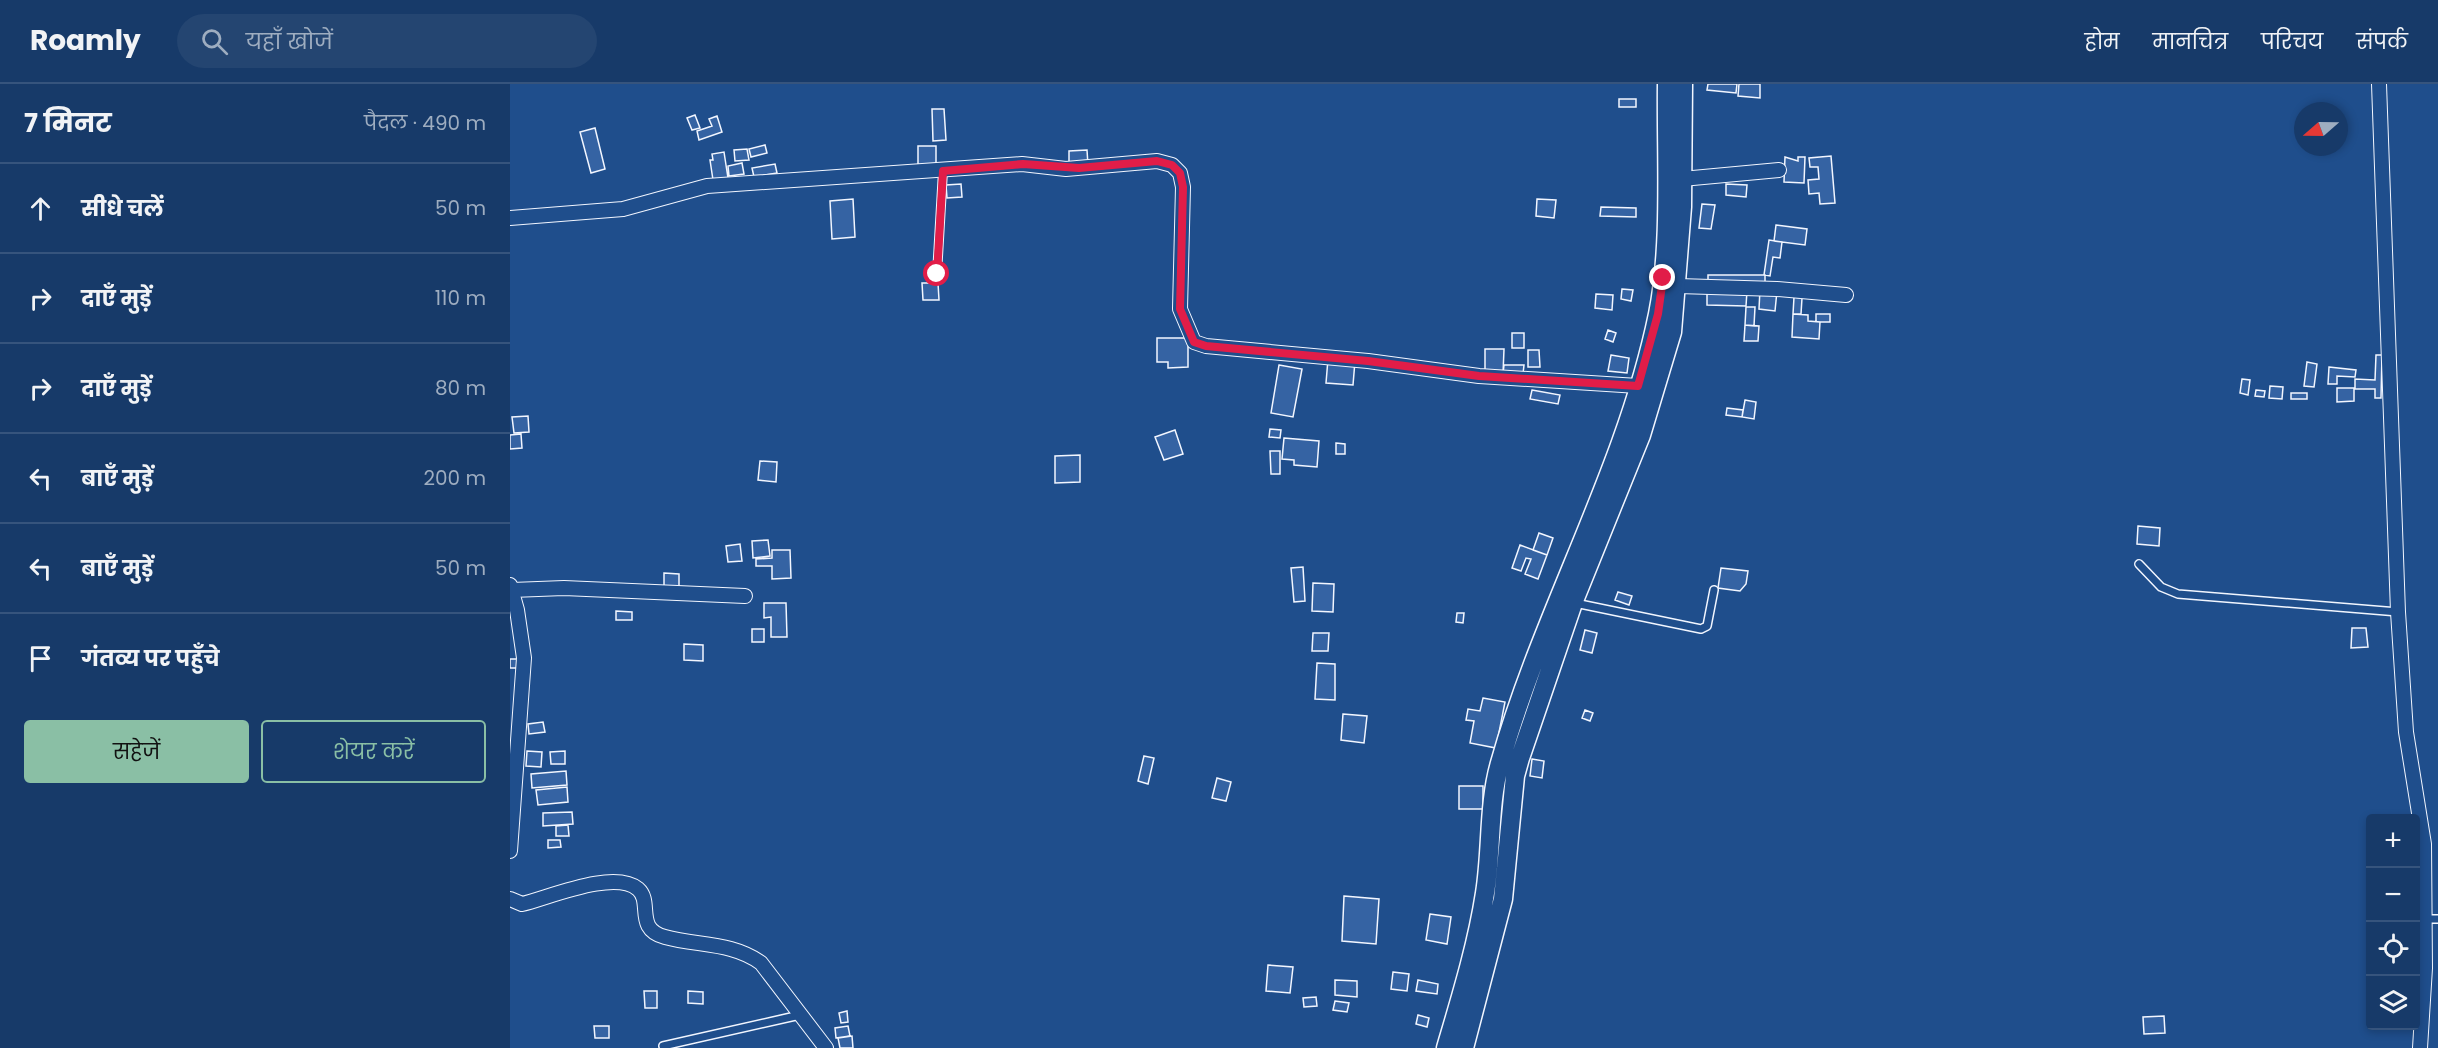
<!DOCTYPE html>
<html lang="hi">
<head>
<meta charset="utf-8">
<style>
	body { margin:0; font-family:Poppins,"Noto Sans Devanagari",sans-serif; background:#244571; color:#f1f3f6 }
	.controls { position:absolute; right:18px; bottom:18px; display:grid; overflow:hidden; border-radius:6px; box-shadow:0 3px 9px #0003 }
	.controls button { width:54px; height:54px; display:grid; place-items:center; padding:0; border:0; border-bottom:2px solid #36547d; background:#173a69; color:#f1f3f6; font:30px sans-serif }
	.compass { position:absolute; left:1784px; top:18px; width:54px; height:54px; border-radius:50%; background:#173a69; box-shadow:0 3px 9px #0003; rotate:250deg }
	.stop { position:absolute; width:18px; height:18px; margin:-14px; border:4px solid #e11d48; border-radius:50%; background:#fff }
	.stop.end { background:#e11d48; border-color:#fff; box-shadow:0 2px 6px #0008 }
	.list { margin:0; padding:0; list-style:none }
	h2 { display:flex; justify-content:space-between; align-items:center; height:78px; margin:0; padding:0 24px; font-size:26px }
	h2 small { font-size:20px; font-weight:400; color:#9eadc0 }
	.list li { display:grid; grid-template-columns:39px 1fr auto; gap:18px; align-items:center; box-sizing:border-box; height:90px; padding:0 24px; border-top:2px solid #36547d }
	.list b { display:block; font-size:22px; white-space:nowrap }
	.list em { font-size:20px; font-style:normal; color:#9eadc0 }
	.actions { display:flex; gap:12px; padding:18px 24px }
	.actions a { flex:1; padding:14px 0; border:2px solid #8abfa5; border-radius:6px; text-align:center; font-size:21px; color:#8abfa5 }
	.actions .main { background:#8abfa5; color:#111 }
	.icon { flex:none; width:33px; height:33px; fill:none; stroke:currentColor; stroke-width:2; stroke-linecap:round; stroke-linejoin:round }
	.map { position:relative; flex:none; width:1928px; height:964px; overflow:hidden }
	header { display:flex; align-items:center; gap:36px; box-sizing:border-box; height:84px; padding:0 30px; background:#173a69; border-bottom:2px solid #36547d }
	header strong { font-size:28px }
	nav { display:flex; gap:33px; margin-inline-start:auto; font-size:21px }
	.search { width:420px; height:54px; background:#244571; display:flex; align-items:center; gap:15px; box-sizing:border-box; padding:0 21px; border-radius:33px; color:#9eadc0; font-size:22px }
	main { display:flex }
	aside { flex:1; background:#173a69 }
	.map>svg:first-child { display:block }
	.building { fill:#3563a3; stroke:#f2f6ff; stroke-width:1.5 }
	.lines { fill:none; stroke-linecap:round; stroke-linejoin:round }
	.lane-casing { stroke:#f2f6ff; stroke-width:10 }
	.street-casing { stroke:#f2f6ff; stroke-width:16 }
	.secondary-casing { stroke:#f2f6ff; stroke-width:21 }
	.lane { stroke:#1f4e8c; stroke-width:7 }
	.street { stroke:#1f4e8c; stroke-width:14 }
	.secondary { stroke:#1f4e8c; stroke-width:18 }
	.route { stroke:#e11d48; stroke-width:8 }
</style>
</head>
<body>
<header>
<strong>Roamly</strong>
<div class="search"><svg class="icon" aria-label="search" viewBox="0 0 24 24"><circle cx="10" cy="10" r="6"/><path d="M15 15l6 6"/></svg>यहाँ खोजें</div>
<nav><a>होम</a><a>मानचित्र</a><a>परिचय</a><a>संपर्क</a></nav>
</header>
<main>
<aside>
<h2>7 मिनट<small>पैदल · 490 m</small></h2>
<ul class="list">
<li><svg class="icon" aria-label="ahead" viewBox="0 0 24 24"><path d="M12 20V5M6 11l6-6 6 6"/></svg><div><b>सीधे चलें</b></div><em>50 m</em></li>
<li><svg class="icon" aria-label="right" viewBox="0 0 24 24"><path d="M7 20v-9h11M14 6l5 5-5 5"/></svg><div><b>दाएँ मुड़ें</b></div><em>110 m</em></li>
<li><svg class="icon" aria-label="right" viewBox="0 0 24 24"><path d="M7 20v-9h11M14 6l5 5-5 5"/></svg><div><b>दाएँ मुड़ें</b></div><em>80 m</em></li>
<li><svg class="icon" aria-label="left" viewBox="0 0 24 24"><path d="M17 20v-9H6M10 6l-5 5 5 5"/></svg><div><b>बाएँ मुड़ें</b></div><em>200 m</em></li>
<li><svg class="icon" aria-label="left" viewBox="0 0 24 24"><path d="M17 20v-9H6M10 6l-5 5 5 5"/></svg><div><b>बाएँ मुड़ें</b></div><em>50 m</em></li>
<li><svg class="icon" aria-label="arrive" viewBox="0 0 24 24"><path d="M6 21V4h12l-3 4 3 4H6"/></svg><div><b>गंतव्य पर पहुँचे</b></div></li>
</ul>
<div class="actions"><a class="main">सहेजें</a><a>शेयर करें</a></div>
</aside>
<div class="map">
<svg width="1928" height="964" viewBox="0 0 1928 964">
	<rect width="100%" height="100%" fill="#1f4e8c"/>
	<path class="building" d="M1198 0H1227L1226 9 1197 6Z
		M1229 0H1250V14L1228 12Z
		M1109 15H1126V23H1109Z
		M422 25H434L436 56 423 57Z
		M185 31 190 44 182 46 177 34Z
		M207 32 212 48 189 56 187 47 202 42 199 35Z
		M85 44 95 85 81 89 70 48Z
		M255 61 257 69 241 73 239 65Z
		M408 62H426V84H408Z
		M237 65 239 76 225 77 224 66Z
		M577 66 578 81 559 82V67Z
		M214 68 218 94 203 96 200 76H203L202 70Z
		M1321 72 1325 119 1310 120 1309 109 1299 110 1298 96 1309 95 1308 83H1300L1299 74Z
		M1275 73 1288 77V73H1295L1294 99 1274 98Z
		M232 79 234 90 219 92 218 82Z
		M265 80 267 89 244 93 242 84Z
		M451 100 452 113 437 114 436 101Z
		M1216 100 1237 101 1236 113 1216 111Z
		M343 115 345 153 322 155 320 117Z
		M1027 115 1046 116 1044 134 1026 132Z
		M1192 120 1205 121 1201 145 1189 144Z
		M1091 123 1126 124V133L1090 132Z
		M1266 141 1297 145 1295 161 1264 157Z
		M1259 156 1272 158 1270 174 1263 173 1260 192 1254 191Z
		M1198 191H1255V203L1198 202Z
		M412 199H428L429 216H413Z
		M1112 205 1123 206 1121 217 1111 215Z
		M1250 205 1267 207 1265 227 1249 225Z
		M1197 206 1237 207 1236 222 1197 221Z
		M1086 210 1103 211 1102 226 1085 224Z
		M1284 213 1292 214 1291 230H1283Z
		M1236 223H1245L1244 242 1235 241Z
		M1283 230 1298 231V237L1310 238 1309 255 1282 253Z
		M1306 230H1320V238H1306Z
		M1235 241 1249 242 1248 257H1234Z
		M1098 246 1106 249 1103 258 1095 255Z
		M1002 249H1014V264H1002Z
		M647 254H678V283L658 284V278H647Z
		M975 265H994L993 290 975 289Z
		M1018 266H1029L1030 283H1018Z
		M1101 271 1119 274 1117 289 1098 287Z
		M1866 271H1872L1871 314H1865V305H1845V295L1865 296Z
		M818 275 845 277 843 301 816 299Z
		M1797 278 1807 280 1804 303 1794 302Z
		M769 281 792 285 783 333 761 329Z
		M994 281H1014L1013 290H993Z
		M1819 283 1846 286 1845 293 1827 292V300H1818Z
		M1732 295 1740 296 1738 311 1730 309Z
		M1760 302 1773 303 1772 315 1759 314Z
		M1827 304H1844V317L1827 318Z
		M1022 306 1050 311 1048 320 1020 315Z
		M1746 306 1755 307 1754 313 1745 312Z
		M1781 309H1797V315H1781Z
		M1235 316 1246 318 1244 335 1232 333Z
		M1217 324 1233 326 1232 333 1216 331Z
		M18 332 19 348 4 349 2 333Z
		M760 345 771 346 770 354 759 353Z
		M665 346 673 370 654 376 645 353Z
		M11 350 12 364 0 365V351Z
		M774 354 809 357 807 383 784 381V376L772 375Z
		M826 359 835 360V370H826Z
		M760 367H770V390H761Z
		M570 371V398L545 399V372Z
		M250 377 267 378 266 398 248 396Z
		M1628 442 1650 444 1649 462 1627 460Z
		M1029 449 1043 454 1037 471 1023 466Z
		M258 456 260 472 243 474 242 457Z
		M230 460 232 477 218 478 216 462Z
		M1010 461 1037 471 1028 495 1015 490 1021 475 1016 474 1011 487 1002 484Z
		M262 466H280L281 494 262 495V482H246V475L262 474Z
		M793 483 795 517 784 518 781 484Z
		M1211 484 1238 487 1236 500 1230 507 1208 504Z
		M154 489 169 490V504L154 503Z
		M803 499 824 500 823 528 802 527Z
		M1108 508 1122 512 1119 521 1105 516Z
		M254 519H276L277 553H261V533L254 534Z
		M106 527 122 528V536H106Z
		M947 529H954L953 539 946 538Z
		M1842 544H1856L1858 563 1841 564Z
		M242 545H254V558H242Z
		M1075 546 1087 549 1082 569 1070 566Z
		M803 549H819L818 567H802Z
		M174 560 193 561V577L174 576Z
		M0 575H8V584H0Z
		M807 579 825 580V616L805 615Z
		M973 614 995 618 986 664 960 659 964 637 956 636 958 625 970 627Z
		M1075 626 1083 629 1080 637 1072 634Z
		M833 630 857 632 854 659 831 656Z
		M33 638 35 648 19 650 18 640Z
		M17 667 32 668 31 683 16 682Z
		M55 667V680H41L40 668Z
		M634 672 644 674 638 700 628 697Z
		M1022 675 1034 677 1032 694 1020 692Z
		M56 687 57 701 22 704 21 690Z
		M707 694 721 698 716 717 702 714Z
		M949 702H973V725H949Z
		M57 703 58 718 28 721 26 706Z
		M62 728 63 740 33 742V729Z
		M58 741 59 752H46V742Z
		M38 756H50L51 763 38 764Z
		M834 812 869 815 866 860 832 857Z
		M920 830 941 833 937 860 916 856Z
		M758 881 783 883 780 909 756 907Z
		M883 888 899 890 897 907 881 905Z
		M825 896 847 897V913L825 911Z
		M908 896 928 900 927 910 906 907Z
		M134 907H147V924H135Z
		M178 907 193 908V920L178 919Z
		M806 913 807 922 794 923 793 914Z
		M825 917 839 919 837 928 823 926Z
		M337 927 338 938 331 939 329 929Z
		M908 931 919 934 917 943 906 940Z
		M1654 932 1655 949 1634 950 1633 933Z
		M84 942H99V954H85Z
		M338 942 340 952 326 954 325 944Z
		M342 952 343 964H330L328 954Z"/>
	<g class="lines">
		<g class="lane-casing">
			<path id="lane" d="M427 190 433 87
				M1629 480 1651 503 1668 510 1888 528
				M1065 519 1191 545 1197 542 1204 506
				M1915 835H1928
				M153 962 290 931"/>
		</g>
		<g class="street-casing">
			<path id="street" d="M1869 0 1888 528 1896 648 1914 760 1915 884 1910 964
				M1172 95 1269 86
				M0 134 113 125 197 102 512 80 556 85 647 77 662 81 670 89 673 103 670 225 684 258 696 262 858 277 969 292 1128 302
				M1168 202 1267 205 1336 211
				M0 501 7 526 14 574 0 767
				M2 506 54 504 235 512
				M0 815 12 820C38 814 104 785 128 805 143 818 124 845 155 853 188 862 222 858 251 879L316 964"/>
		</g>
		<g class="secondary-casing">
			<path id="secondary" d="M936 964C951 913 967 861 975 809 982 766 978 720 990 679 1033 526 1116 386 1148 230 1162 161 1156 72 1157 0
				M954 964 993 815 1005 692 1010 674 1063 519 1131 351 1162 248 1172 123 1173 0"/>
		</g>
		<use href="#lane" class="lane"/>
		<use href="#street" class="street"/>
		<use href="#secondary" class="secondary"/>
	</g>
	<g class="lines">
		<path class="route" d="M427 190 433 87 513 80 569 84 647 77 662 81 670 89 673 103 670 225 684 258 696 262 858 277 969 292 1128 302 1148 230 1153 194"/>
	</g>
</svg>
<div class="controls">
<button>+</button>
<button>−</button>
<button><svg class="icon" aria-label="locate" viewBox="0 0 24 24"><circle cx="12" cy="12" r="6"/><path d="M12 2v4M12 18v4M2 12h4M18 12h4"/></svg></button>
<button><svg class="icon" aria-label="layers" viewBox="0 0 24 24"><path d="M12 4l9 5-9 5-9-5zM3 14l9 5 9-5"/></svg></button>
</div>
<svg class="compass" viewBox="-18 -18 36 36"><path d="M0-13l5 13h-10z" fill="#e53935"/><path d="M0 13l5-13h-10z" fill="#9eadc0"/></svg>
<div class="stop" style="left:427px;top:190px"></div>
<div class="stop end" style="left:1153px;top:194px"></div>
</div>
</main>
</body>
</html>
